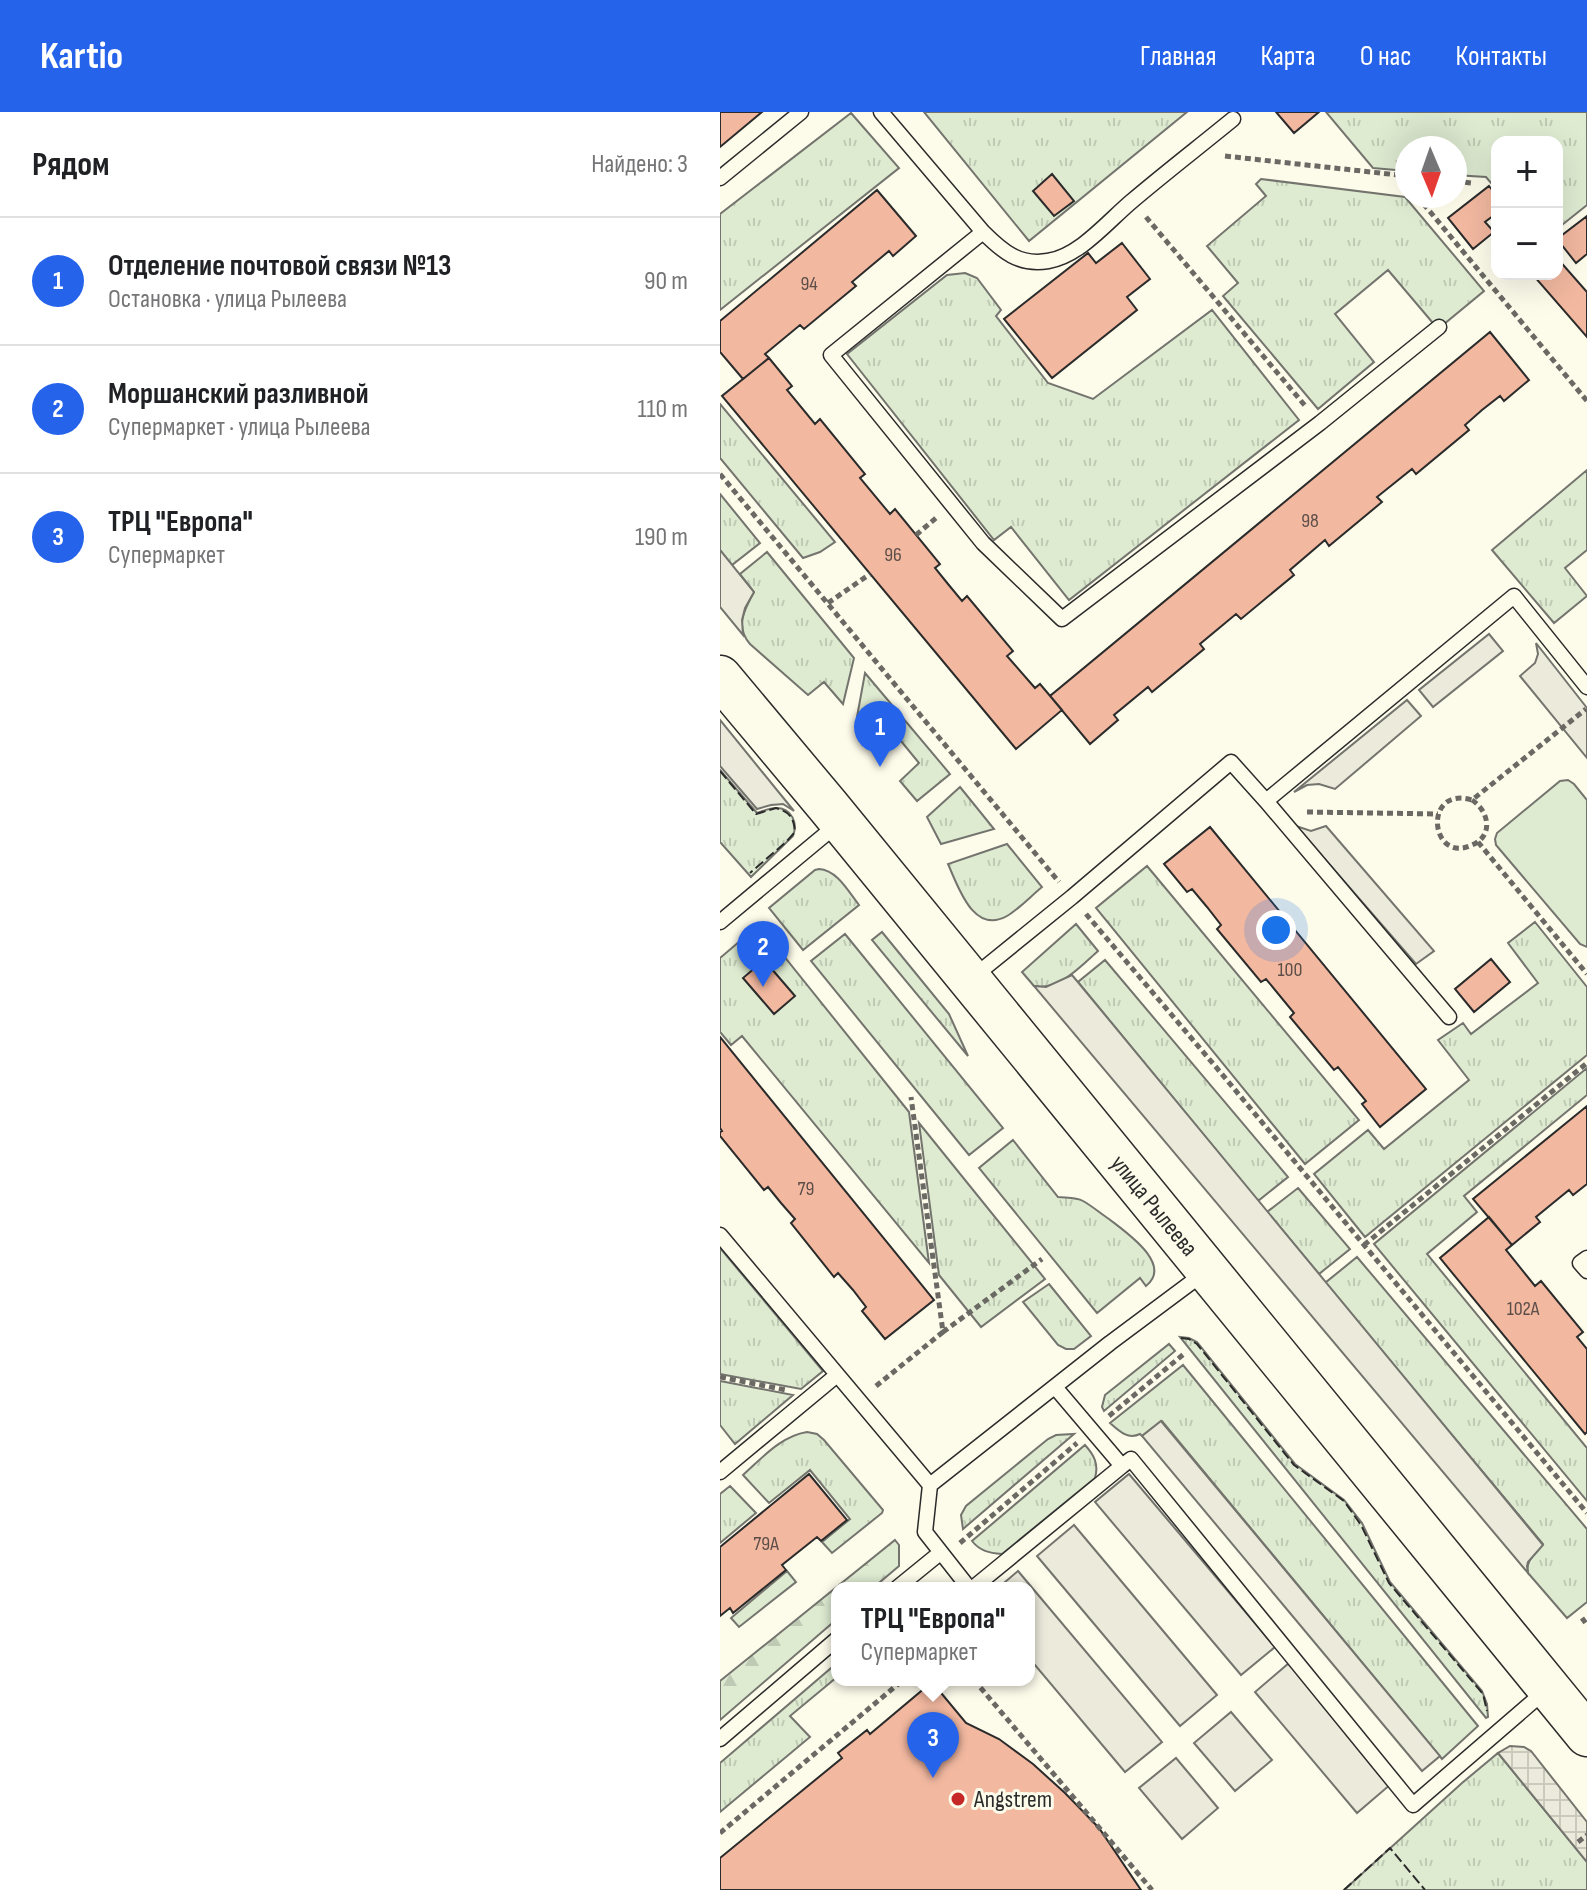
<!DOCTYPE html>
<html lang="ru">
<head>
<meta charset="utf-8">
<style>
	body { margin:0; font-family:"Sofia Sans Condensed",sans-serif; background:#f6f6f6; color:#202124 }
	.controls { position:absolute; right:24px; top:24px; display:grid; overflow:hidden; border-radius:16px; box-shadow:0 8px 32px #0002 }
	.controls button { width:72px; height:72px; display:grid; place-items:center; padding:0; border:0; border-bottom:2px solid #e0e0e0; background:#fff; color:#202124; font:40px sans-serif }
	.compass { position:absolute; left:675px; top:24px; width:72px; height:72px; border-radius:50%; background:#fff; box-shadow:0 8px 32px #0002; rotate:178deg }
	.you { position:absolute; left:556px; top:818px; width:28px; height:28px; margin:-20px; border:6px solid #fff; border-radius:50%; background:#1a73e8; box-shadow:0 0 0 12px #1a73e833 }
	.badge { display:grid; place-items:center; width:52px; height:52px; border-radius:50%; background:#2563eb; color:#fff; font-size:26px; font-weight:700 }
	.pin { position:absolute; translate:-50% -66px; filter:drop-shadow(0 2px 4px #0008) }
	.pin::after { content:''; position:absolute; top:42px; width:28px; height:24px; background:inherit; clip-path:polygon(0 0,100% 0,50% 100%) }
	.popup { position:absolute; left:111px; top:1470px; width:204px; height:104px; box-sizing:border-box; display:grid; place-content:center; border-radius:16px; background:#fff; filter:drop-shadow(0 2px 6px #0005); font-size:26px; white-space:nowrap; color:#757577 }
	.popup b { font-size:30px; color:#202124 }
	.popup::after { content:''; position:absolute; left:50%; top:100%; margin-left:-16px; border:16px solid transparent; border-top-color:#fff }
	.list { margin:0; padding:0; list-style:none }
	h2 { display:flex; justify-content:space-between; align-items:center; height:104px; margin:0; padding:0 32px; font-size:34px }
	h2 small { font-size:26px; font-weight:400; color:#757577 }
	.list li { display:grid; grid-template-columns:52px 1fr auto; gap:24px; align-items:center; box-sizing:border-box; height:128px; padding:0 32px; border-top:2px solid #e0e0e0 }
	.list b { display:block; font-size:30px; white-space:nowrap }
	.list p { margin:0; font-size:26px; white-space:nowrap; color:#757577 }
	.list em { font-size:26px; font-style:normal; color:#757577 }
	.map { position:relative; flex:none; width:867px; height:1778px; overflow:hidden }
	header { display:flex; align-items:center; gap:48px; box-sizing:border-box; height:112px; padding:0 40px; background:#2563eb; color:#fff }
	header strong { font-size:38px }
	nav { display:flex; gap:44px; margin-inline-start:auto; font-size:28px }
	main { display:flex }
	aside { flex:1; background:#fff }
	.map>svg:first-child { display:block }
	.grass { fill:url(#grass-tufts); stroke:#74746e; stroke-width:2 }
	.forest { fill:url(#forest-firs); stroke:#74746e; stroke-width:2 }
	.garden { fill:#deebd1; stroke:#74746e; stroke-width:2 }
	.parking { fill:#eceadb; stroke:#74746e; stroke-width:2 }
	.plaza { fill:url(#plaza-grid); stroke:#74746e; stroke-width:2 }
	.building { fill:#f2b8a0; stroke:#2b2b2b; stroke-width:2 }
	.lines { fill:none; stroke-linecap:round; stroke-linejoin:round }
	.service-casing { stroke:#2b2b2b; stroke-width:17 }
	.secondary-casing { stroke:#2b2b2b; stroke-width:45 }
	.path { stroke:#6a6964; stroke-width:5; stroke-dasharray:6 4; stroke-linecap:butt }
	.service { stroke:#fdfbea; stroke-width:14 }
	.secondary { stroke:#fdfbea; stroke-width:42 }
	.fence { stroke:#2b2b2b; stroke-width:2; stroke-dasharray:10 4; stroke-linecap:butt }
	.poi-dot { fill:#c62828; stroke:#fdfbea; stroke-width:3 }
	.labels { text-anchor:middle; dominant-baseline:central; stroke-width:6; stroke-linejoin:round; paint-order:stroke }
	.number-label { font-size:20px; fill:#5d4e48 }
	.street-label { font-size:24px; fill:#2b2b2b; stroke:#fdfbea }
	.poi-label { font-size:24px; fill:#2b2b2b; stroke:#fdfbea; text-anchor:start }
</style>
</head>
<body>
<header>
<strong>Kartio</strong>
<nav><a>Главная</a><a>Карта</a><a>О нас</a><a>Контакты</a></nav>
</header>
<main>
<aside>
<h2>Рядом<small>Найдено: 3</small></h2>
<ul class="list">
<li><span class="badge">1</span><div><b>Отделение почтовой связи №13</b><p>Остановка · улица Рылеева</p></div><em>90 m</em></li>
<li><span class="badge">2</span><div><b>Моршанский разливной</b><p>Супермаркет · улица Рылеева</p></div><em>110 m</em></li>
<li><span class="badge">3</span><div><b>ТРЦ &quot;Европа&quot;</b><p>Супермаркет</p></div><em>190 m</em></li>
</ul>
</aside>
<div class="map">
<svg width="867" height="1778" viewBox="0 0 867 1778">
	<defs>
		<pattern id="grass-tufts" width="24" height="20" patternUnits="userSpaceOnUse" patternTransform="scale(2)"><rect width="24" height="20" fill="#deebd1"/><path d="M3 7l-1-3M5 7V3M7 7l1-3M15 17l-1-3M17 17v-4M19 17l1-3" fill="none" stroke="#bfcab4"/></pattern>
		<pattern id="forest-firs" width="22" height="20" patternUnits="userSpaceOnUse" patternTransform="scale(2)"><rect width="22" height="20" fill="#deebd1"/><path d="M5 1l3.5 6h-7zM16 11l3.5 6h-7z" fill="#bfcab4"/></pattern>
		<pattern id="plaza-grid" width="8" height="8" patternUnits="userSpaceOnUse" patternTransform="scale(2)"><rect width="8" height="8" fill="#eceadb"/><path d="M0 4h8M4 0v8" fill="none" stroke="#cbc9bc"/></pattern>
	</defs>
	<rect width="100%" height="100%" fill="#fdfbea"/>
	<path class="grass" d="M204 0H467L309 129Z
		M606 0H867V93L837 117V30H777V78L766 65 735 63V36H687V59L653 56Z
		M131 1 179 56 0 198V102Z
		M541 67 685 85 764 179 718 217 668 158 615 202 654 250 598 297 503 184 518 171 487 134 546 84 536 72Z
		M245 161 257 166 281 198 276 204 328 271 373 287 492 198 579 308 349 488 291 415 274 428 127 242 227 163Z
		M0 292 115 430 100 440 83 446 0 346Z
		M867 358V438L845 456 867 484 834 511 772 438Z
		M0 382 40 431 12 453 0 438Z
		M47 440 134 546 123 592 104 570 88 583 30 532C15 515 24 498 34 480L20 462Z
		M145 561 230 662 197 689 180 669 199 651 163 607 148 619 137 605Z
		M0 658 37 701C43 699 50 696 56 696 72 696 78 711 73 724L31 765 0 730Z
		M240 675 274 717 221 732 207 705Z
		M287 732 322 775C311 784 299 797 287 804 253 823 238 774 228 752Z
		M427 754 639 1008 585 1052 376 796Z
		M99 757C117 758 128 779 139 793L83 838 49 796 95 758Z
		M815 810 867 875V943L645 1125 594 1062 648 1018 664 1037 749 968 718 928 743 911 751 922 818 871 788 831Z
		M356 812 378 839C361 854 339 879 314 874L302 860Z
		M39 813 189 1000 209 1151 22 924 11 933 0 920V846Z
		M162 820 229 902 248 944 152 828Z
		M125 822 283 1016 249 1043 91 849Z
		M385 848 568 1065 538 1089 358 870Z
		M867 956V983L744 1084 757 1100 707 1142 867 1336V1389L654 1132Z
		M199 1011 325 1167 261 1215 219 1163Z
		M293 1028 338 1085C346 1086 356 1085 363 1089 372 1094 380 1101 389 1107 404 1119 454 1152 426 1174L420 1166 377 1201 259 1056Z
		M578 1076 630 1137 599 1162 547 1100Z
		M0 1136 103 1259 81 1277 0 1262Z
		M637 1145 867 1417V1490L847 1506 808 1461C805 1448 816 1442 823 1432L605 1171Z
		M329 1172 371 1224 354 1237H346L338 1233 303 1190Z
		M460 1225 469 1226 477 1230 575 1352 624 1388 642 1411 670 1470 762 1579 767 1592 768 1605 766 1606Z
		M449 1232 455 1239 384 1299 382 1295 385 1283Z
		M463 1253 758 1614 722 1647 442 1309 422 1324 420 1322C408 1328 399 1319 390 1311Z
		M0 1269 73 1283 15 1332 0 1313Z
		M87 1320 97 1322 104 1328 163 1398 162 1401 112 1441 102 1430 130 1407 90 1358 49 1391 23 1363C42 1346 61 1324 87 1320Z
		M354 1322 243 1417 241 1403 246 1394 328 1327 336 1323Z
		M365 1333C374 1343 379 1352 375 1366L282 1442C269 1441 260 1439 252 1429Z
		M10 1374 36 1401 0 1431V1382Z
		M67 1459 76 1470 19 1515 11 1506Z
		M117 1551V1565L70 1604 90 1625 0 1700V1651Z
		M778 1641 867 1750V1778H624L742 1671Z"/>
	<path class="forest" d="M175 1428 179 1433V1454L153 1476H117V1507L0 1608V1569Z"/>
	<path class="garden" d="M848 668 854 672 867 688V835L860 832 776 733 775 727 777 721 840 669Z"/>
	<path class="parking" d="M0 438 34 480 25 496 22 508 23 523 0 495Z
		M769 522 783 539 713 595 699 578Z
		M816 531 867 596V646L800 564 815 551 818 542Z
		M687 588 701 604 615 677 599 672 587 673 574 680Z
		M0 608 74 699 63 692 51 693 37 697 0 654Z
		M576 714 591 719 606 714 714 839 696 852Z
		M352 863 823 1433 808 1450 807 1454 808 1461 314 874 326 875Z
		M441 1309 720 1644 702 1659 422 1324Z
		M409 1362 555 1535 521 1563 375 1390Z
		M354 1413 497 1583 460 1614 317 1444Z
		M298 1459 442 1630 405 1660 309 1546V1476H278Z
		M569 1551 671 1672 637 1701 535 1580Z
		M511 1600 552 1648 515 1679 474 1631Z
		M456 1646 498 1696 462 1727 419 1676Z"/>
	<path class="plaza" d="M790 1634 804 1635 811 1639 867 1710V1750L778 1641Z"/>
	<path class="building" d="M0 0H42L0 35Z
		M556 0H599L574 21Z
		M332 62 354 89 334 104 313 79Z
		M769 74 777 84V101L765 110 774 120 753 137 728 106Z
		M157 78 196 124 173 144 169 139 151 154 132 170 136 174 84 217 80 213 45 242 49 246 23 267 0 240V209Z
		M867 104V142L856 151 837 127Z
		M402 131 430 167 407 185 417 198 332 266 284 207 368 141 376 151Z
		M837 146 867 180V225L813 163 837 162Z
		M770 220 809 268 784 289 780 284 762 298 745 313 749 318 696 362 692 357 657 385 662 390 609 434 605 428 570 458 574 463 521 507 516 502 480 532 484 537 432 580 428 575 394 603 398 608 370 632 330 584Z
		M49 246 72 274 67 278 95 312 100 307 145 362 140 366 170 402 175 397 220 452 215 456 228 472 242 489 247 484 293 539 287 544 315 576 320 572 342 598 296 637 2 284Z
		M490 715 706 977 660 1015 642 992 646 989 618 955 614 958 570 905 574 901 546 867 541 870 497 817 501 813 487 795 472 777 467 780 444 752Z
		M771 847 790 870 754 900 735 877Z
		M44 848 75 884 54 902 23 866Z
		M0 925 214 1188 165 1227 142 1199 146 1195 133 1178 118 1161 114 1165 71 1111 75 1107 61 1091 48 1075 44 1078 0 1024V1020L2 1019 0 1016Z
		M867 994V1072L853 1083 849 1078 833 1091 816 1105 820 1110 792 1133 753 1087Z
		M769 1105 792 1133 786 1138 815 1174 821 1169 863 1220 857 1225 867 1237V1320L865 1322 720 1146Z
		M89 1362 127 1408 101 1429 97 1425 62 1453 66 1458 13 1501 10 1496 0 1504V1435Z
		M212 1570 246 1611 279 1627 313 1652 345 1681 379 1716 421 1778H0V1746L122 1646 118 1641 147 1618 150 1622Z"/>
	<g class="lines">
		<g class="service-casing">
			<path id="service" d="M161 0 263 120 111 243 263 431 342 507 600 311 719 215
				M0 66 81 0
				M263 120C282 139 299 154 328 149 360 144 388 109 412 89 445 61 480 34 513 7
				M546 689 729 905
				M0 810 119 711
				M252 866 352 785 511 650 546 689 794 484 867 575
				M0 1123 210 1373 390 1231 484 1161
				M867 1146 860 1151 867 1159
				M402 1354 411 1347 693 1693 825 1579
				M0 1360 117 1263
				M210 1373 205 1420 249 1476
				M177 1476 220 1441
				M253 1476 402 1354 335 1275
				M0 1627 117 1527"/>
		</g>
		<g class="secondary-casing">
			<g id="secondary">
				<path id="s1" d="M0 565 108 694 867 1623"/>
			</g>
		</g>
		<path class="path" d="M505 44 687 64
			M735 69 751 71
			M697 84 867 289
			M426 105 587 296
			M0 362 339 770
			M196 423 216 406
			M108 491 150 462
			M752 688C769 699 774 724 752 733 710 753 702 673 752 688L866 597
			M587 700 718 702
			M758 730 867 862
			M366 802 501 961 867 1401
			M644 1133 867 951
			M223 1220 322 1147
			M0 1265 66 1278
			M156 1274 223 1220 191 985
			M389 1304 465 1241
			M240 1431 357 1331
			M862 1506 867 1513
			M254 1568 432 1778
			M0 1721 183 1568
			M858 1730 867 1723"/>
		<use href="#service" class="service"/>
		<use href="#secondary" class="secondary"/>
		<path class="fence" d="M0 659 36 702 56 696C70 700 74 706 75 720L66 730 30 761
			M461 1226 469 1227 477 1232 574 1353 624 1389 641 1413 669 1471 763 1582 767 1599
			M624 1778 670 1736 705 1778"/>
	</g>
	<circle class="poi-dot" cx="238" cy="1687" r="8"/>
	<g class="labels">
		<g class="number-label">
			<text x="89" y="172">94</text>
			<text x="590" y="409">98</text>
			<text x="173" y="443">96</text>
			<text x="570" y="858">100</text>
			<text x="86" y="1077">79</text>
			<text x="803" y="1197">102А</text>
			<text x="46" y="1432">79А</text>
		</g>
		<g class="street-label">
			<text stroke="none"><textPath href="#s1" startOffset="684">улица Рылеева</textPath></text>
		</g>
		<g class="poi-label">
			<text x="254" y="1687">Angstrem</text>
		</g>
	</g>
</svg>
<div class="controls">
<button>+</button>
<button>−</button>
</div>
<svg class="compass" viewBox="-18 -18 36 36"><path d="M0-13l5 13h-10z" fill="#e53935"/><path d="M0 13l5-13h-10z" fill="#757577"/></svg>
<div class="you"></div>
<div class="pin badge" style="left:160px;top:655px">1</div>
<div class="pin badge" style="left:43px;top:875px">2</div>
<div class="pin badge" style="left:213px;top:1666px">3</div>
<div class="popup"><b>ТРЦ &quot;Европа&quot;</b>Супермаркет</div>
</div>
</main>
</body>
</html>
